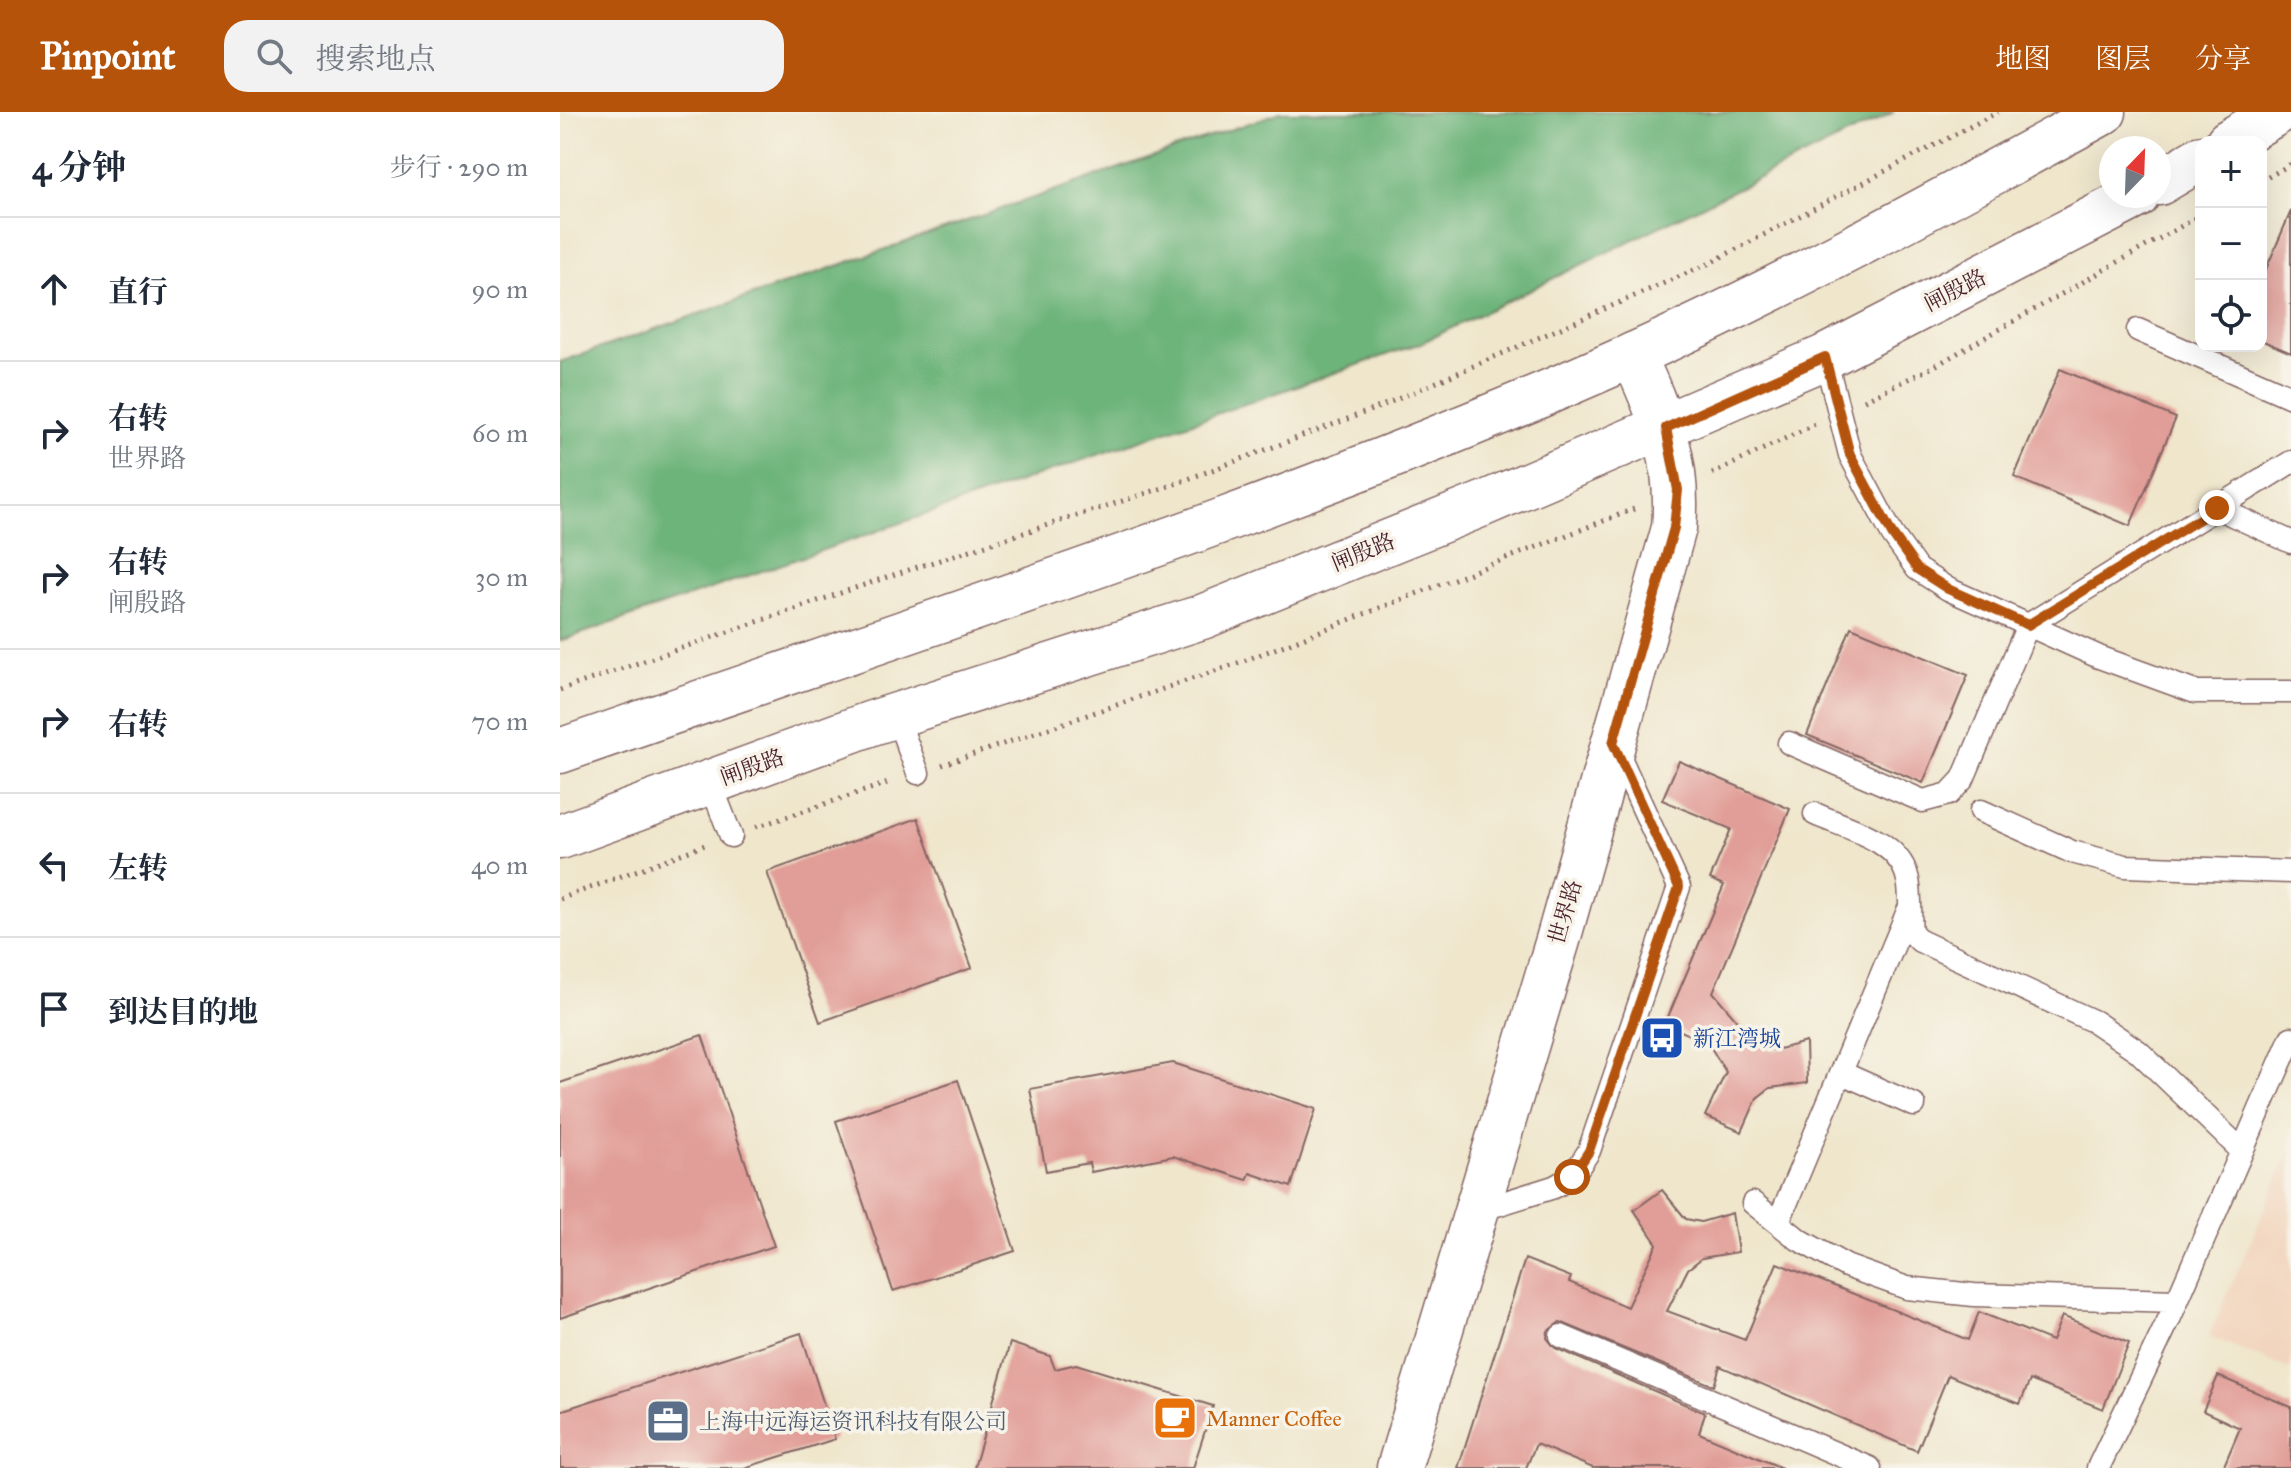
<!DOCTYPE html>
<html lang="zh">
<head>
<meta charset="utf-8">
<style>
	body { margin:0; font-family:"IM FELL Great Primer","Noto Serif SC",serif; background:#f2f2f3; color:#1f2937 }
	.controls { position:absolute; right:24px; top:24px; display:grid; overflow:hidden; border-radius:16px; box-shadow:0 8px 32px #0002 }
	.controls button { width:72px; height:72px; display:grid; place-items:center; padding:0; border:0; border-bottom:2px solid #e0e1e3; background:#fff; color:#1f2937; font:40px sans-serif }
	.compass { position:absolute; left:1539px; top:24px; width:72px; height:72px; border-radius:50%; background:#fff; box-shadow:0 8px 32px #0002; rotate:23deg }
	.stop { position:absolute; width:24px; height:24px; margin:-18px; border:6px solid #b45309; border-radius:50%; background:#fff }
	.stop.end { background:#b45309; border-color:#fff; box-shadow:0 2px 8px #0008 }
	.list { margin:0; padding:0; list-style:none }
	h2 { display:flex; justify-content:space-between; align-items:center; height:104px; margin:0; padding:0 32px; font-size:34px }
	h2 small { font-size:26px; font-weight:400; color:#747a83 }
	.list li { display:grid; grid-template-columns:52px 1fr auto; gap:24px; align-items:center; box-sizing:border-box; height:144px; padding:0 32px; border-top:2px solid #e0e1e3 }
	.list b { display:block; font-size:30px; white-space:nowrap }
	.list p { margin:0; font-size:26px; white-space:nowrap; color:#747a83 }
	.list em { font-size:26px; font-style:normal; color:#747a83 }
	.icon { flex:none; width:44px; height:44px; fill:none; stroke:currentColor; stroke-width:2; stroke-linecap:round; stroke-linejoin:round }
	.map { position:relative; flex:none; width:1731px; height:1356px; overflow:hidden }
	header { display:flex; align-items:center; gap:48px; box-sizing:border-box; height:112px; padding:0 40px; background:#b45309; color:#fff }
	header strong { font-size:38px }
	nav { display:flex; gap:44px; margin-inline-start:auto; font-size:28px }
	.search { width:560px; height:72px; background:#f2f2f3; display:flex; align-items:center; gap:20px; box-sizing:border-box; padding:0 28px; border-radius:24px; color:#747a83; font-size:30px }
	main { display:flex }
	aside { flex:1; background:#fff }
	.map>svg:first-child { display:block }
	.built { fill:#f2d5be }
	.forest { fill:#6db47a; stroke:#5c6a52; stroke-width:2 }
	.building { fill:#e19d97 }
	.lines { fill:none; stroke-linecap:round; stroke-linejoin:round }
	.lane-casing { stroke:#846563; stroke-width:25 }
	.secondary-casing { stroke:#846563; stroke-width:47 }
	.primary-casing { stroke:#846563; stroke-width:47 }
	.path { stroke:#846563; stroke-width:5; stroke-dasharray:2 6; stroke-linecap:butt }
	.lane { stroke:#fff; stroke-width:22 }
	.secondary { stroke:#fff; stroke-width:44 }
	.primary { stroke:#fff; stroke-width:44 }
	.route { stroke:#b45309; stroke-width:10 }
	.labels { text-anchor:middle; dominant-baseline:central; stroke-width:7; stroke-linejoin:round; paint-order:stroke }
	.street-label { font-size:22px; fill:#4a1f2b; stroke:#f7f3e8 }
	.transit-label { font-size:22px; fill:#164399; stroke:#f7f3e8; text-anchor:start }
	.food-label { font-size:22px; fill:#c56008; stroke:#f7f3e8; text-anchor:start }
	.service-label { font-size:22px; fill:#4e5e75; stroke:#f7f3e8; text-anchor:start }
</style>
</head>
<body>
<header>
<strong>Pinpoint</strong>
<div class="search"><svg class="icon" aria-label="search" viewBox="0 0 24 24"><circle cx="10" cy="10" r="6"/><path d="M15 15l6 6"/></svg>搜索地点</div>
<nav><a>地图</a><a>图层</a><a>分享</a></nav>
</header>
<main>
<aside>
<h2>4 分钟<small>步行 · 290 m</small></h2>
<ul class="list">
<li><svg class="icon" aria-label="ahead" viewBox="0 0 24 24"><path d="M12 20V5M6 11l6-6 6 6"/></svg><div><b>直行</b></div><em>90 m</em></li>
<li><svg class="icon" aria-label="right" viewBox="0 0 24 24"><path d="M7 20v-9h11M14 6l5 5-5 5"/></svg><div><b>右转</b><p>世界路</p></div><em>60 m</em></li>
<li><svg class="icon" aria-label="right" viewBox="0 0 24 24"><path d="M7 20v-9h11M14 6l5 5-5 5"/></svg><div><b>右转</b><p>闸殷路</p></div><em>30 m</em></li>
<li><svg class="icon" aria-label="right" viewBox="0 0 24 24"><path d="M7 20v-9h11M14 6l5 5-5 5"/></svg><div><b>右转</b></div><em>70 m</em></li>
<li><svg class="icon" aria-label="left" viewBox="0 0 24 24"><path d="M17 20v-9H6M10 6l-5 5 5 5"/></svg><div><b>左转</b></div><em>40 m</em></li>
<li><svg class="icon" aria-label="arrive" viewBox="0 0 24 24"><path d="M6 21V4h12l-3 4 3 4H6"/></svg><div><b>到达目的地</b></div></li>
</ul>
</aside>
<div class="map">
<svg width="1731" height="1356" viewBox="0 0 1731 1356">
	<rect width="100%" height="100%" fill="#f7f3e8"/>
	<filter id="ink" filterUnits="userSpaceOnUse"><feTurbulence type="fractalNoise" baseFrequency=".0125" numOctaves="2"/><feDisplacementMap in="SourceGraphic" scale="16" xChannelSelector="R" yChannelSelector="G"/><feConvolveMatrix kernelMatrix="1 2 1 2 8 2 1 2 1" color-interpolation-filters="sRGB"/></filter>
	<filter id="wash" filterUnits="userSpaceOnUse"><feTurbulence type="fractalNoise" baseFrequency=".006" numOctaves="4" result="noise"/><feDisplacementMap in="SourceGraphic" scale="32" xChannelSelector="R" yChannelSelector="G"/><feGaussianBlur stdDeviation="1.8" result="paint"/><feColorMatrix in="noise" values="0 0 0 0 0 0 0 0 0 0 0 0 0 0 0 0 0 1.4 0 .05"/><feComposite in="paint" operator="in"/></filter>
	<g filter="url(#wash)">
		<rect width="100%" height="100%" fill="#efe6cc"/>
		<path class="built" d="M1731 1037V1258L1649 1224Z"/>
		<path class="forest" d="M721 0H1334L861 231 0 529V250Z"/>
		<g id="blocks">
			<path class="building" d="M1731 99V241L1701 228V169Z
				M1500 257 1616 306 1570 414 1454 365Z
				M1291 515 1408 563 1363 671 1247 623Z
				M1119 649 1230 697 1153 880 1199 934 1215 938 1246 930 1247 971 1210 976 1197 986 1182 1020 1145 1004 1166 960 1148 931 1105 912 1164 773 1150 767 1171 717 1102 688Z
				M358 706 412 856 260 910 207 760Z
				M142 923 214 1134 0 1206V971Z
				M613 951 756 997 731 1075 690 1061 687 1068 613 1044 531 1060 529 1051 486 1059 470 977Z
				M398 968 455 1139 333 1179 276 1009Z
				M1102 1078 1126 1107 1141 1110 1172 1101 1178 1140 1142 1146 1128 1157 1107 1199 1185 1228 1217 1151 1408 1228 1419 1200 1492 1229 1502 1204 1569 1231 1543 1297 1470 1268 1460 1292 1388 1263 1357 1339 1160 1254 1154 1274 1000 1210 988 1219 987 1226 995 1236 1145 1301 1139 1321 1222 1356H1033L976 1332 966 1356H898L965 1147 1011 1165 1009 1170 1067 1195 1097 1132 1074 1098Z
				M241 1221 275 1327 184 1356H0V1299Z
				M450 1231 490 1244 495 1257 516 1252 653 1294 633 1356H414Z
				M1658 1264 1731 1295V1356H1663L1680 1316 1643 1299Z"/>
		</g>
	</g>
	<g filter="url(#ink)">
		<use href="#blocks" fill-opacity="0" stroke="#846563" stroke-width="2"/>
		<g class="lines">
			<g class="lane-casing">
				<path id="lane" d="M1578 218 1731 285
					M1265 245 1290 343 1332 422 1357 457 1388 477 1539 545 1635 580H1731
					M1657 396 1731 430
					M336 603 358 661
					M1229 631 1363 689 1389 682 1403 667 1468 513 1731 350
					M150 670 171 724
					M1421 699 1512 740 1565 754 1731 760
					M1255 702C1286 716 1337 727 1347 764 1352 780 1349 803 1351 820L1360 829 1535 910 1578 939 1681 1038
					M1282 961 1354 993
					M1193 1091 1238 1127 1286 1154 1347 1176 1414 1183 1617 1189
					M917 1099 994 1075 1012 1065 1029 1039 1119 775 1056 637
					M1218 1111 1348 799
					M1001 1224 1310 1356
					M1538 1356 1610 1205 1731 926"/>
			</g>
			<g class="secondary-casing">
				<path id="secondary" d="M839 1356 998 828 1114 416C1120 348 1101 304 1073 243"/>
			</g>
			<g class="primary-casing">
				<path id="primary" d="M1668 30 1718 0
					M1599 71 1641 46
					M0 639C360 513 725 399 1073 243 1234 171 1390 84 1544 0
					M0 725 312 611 642 505 923 392 1265 245 1577 84"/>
			</g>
			<path class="path" d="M1701 69 1731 52
				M1304 288 1373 255 1641 103
				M1152 362 1255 312
				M0 578 330 464 612 373 817 296 1148 152 1438 0
				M382 653 681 550 1074 397
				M196 715 331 670
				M0 787 145 733"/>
			<use href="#lane" class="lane"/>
			<use href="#secondary" class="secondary"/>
			<use href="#primary" class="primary"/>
		</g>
	</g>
	<g class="lines" filter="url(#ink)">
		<path class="route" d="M1012 1065 1029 1039 1119 775 1053 631 1114 416 1118 378 1106 316 1265 245 1290 343 1332 422 1357 457 1388 477 1468 513 1657 396"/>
	</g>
	<defs>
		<g id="bus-square" transform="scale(2.3)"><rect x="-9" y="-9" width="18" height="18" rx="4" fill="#1a4fb4" stroke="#f7f3e8"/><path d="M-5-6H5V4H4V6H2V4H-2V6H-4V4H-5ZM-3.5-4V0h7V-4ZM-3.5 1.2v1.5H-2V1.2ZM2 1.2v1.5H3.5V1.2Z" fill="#fff"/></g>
		<g id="cafe-square" transform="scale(2.3)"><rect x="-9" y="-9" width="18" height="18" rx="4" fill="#e8710a" stroke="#f7f3e8"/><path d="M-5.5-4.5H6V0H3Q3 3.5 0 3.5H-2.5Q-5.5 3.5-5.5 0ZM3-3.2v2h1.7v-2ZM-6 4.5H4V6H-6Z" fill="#fff"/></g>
		<g id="office-square" transform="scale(2.3)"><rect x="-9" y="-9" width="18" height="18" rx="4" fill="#5c6f8a" stroke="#f7f3e8"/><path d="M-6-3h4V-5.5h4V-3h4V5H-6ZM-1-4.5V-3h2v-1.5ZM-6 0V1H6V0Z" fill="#fff"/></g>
	</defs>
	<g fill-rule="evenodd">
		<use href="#bus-square" x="1102" y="926"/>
		<use href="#cafe-square" x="615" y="1306"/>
		<use href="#office-square" x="108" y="1309"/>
	</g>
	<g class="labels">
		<g class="street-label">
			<text transform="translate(1395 178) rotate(-27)">闸殷路</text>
			<text transform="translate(803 440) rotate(-22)">闸殷路</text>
			<text transform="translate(192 655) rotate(-20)">闸殷路</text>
			<text transform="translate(1005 800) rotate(-74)">世界路</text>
		</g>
		<g class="transit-label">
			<text x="1133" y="926">新江湾城</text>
		</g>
		<g class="food-label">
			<text x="646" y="1306">Manner Coffee</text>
		</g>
		<g class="service-label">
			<text x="139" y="1309">上海中远海运资讯科技有限公司</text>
		</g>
	</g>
</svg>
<div class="controls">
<button>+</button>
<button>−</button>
<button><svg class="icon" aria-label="locate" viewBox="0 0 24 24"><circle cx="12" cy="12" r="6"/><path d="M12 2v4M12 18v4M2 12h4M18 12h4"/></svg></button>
</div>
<svg class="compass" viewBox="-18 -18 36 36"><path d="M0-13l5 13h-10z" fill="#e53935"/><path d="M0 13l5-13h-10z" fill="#747a83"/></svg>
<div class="stop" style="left:1012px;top:1065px"></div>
<div class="stop end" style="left:1657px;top:396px"></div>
</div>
</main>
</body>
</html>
